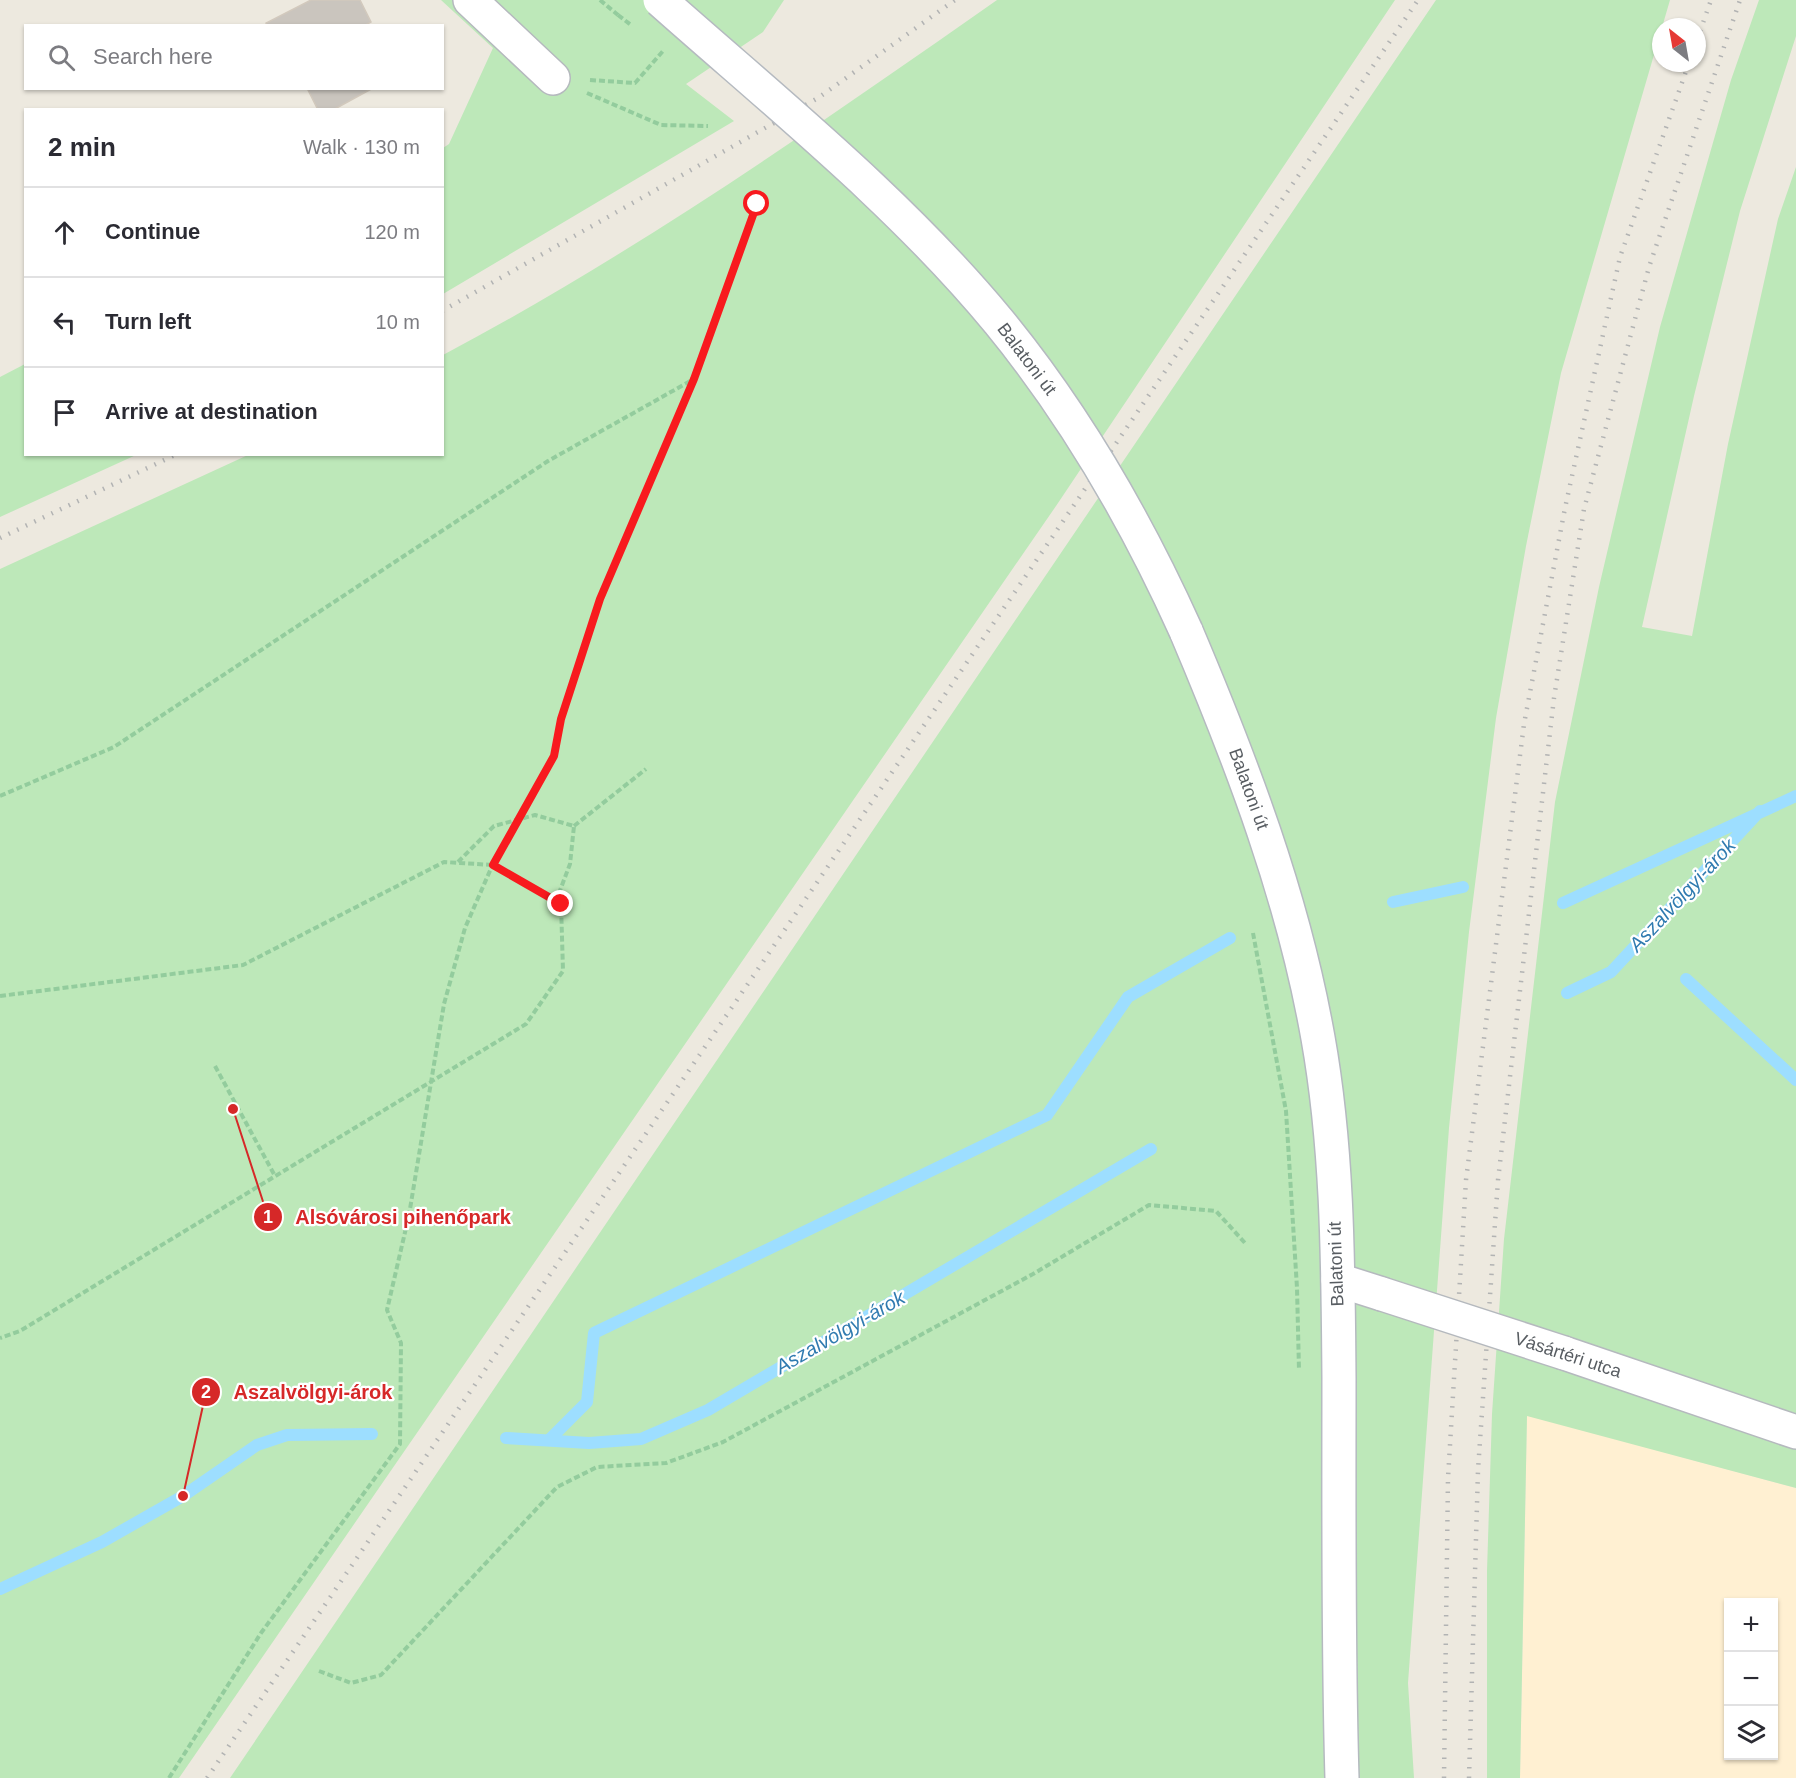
<!DOCTYPE html>
<html lang="en">
<head>
<meta charset="utf-8">
<style>
	body { margin:0; font-family:Helvetica,sans-serif; background:#f7f7f7; color:#2b2b33 }
	.controls { position:absolute; right:18px; bottom:18px; display:grid; overflow:hidden; border-radius:0px; box-shadow:0 2px 4px #0004 }
	.controls button { width:54px; height:54px; display:grid; place-items:center; padding:0; border:0; border-bottom:2px solid #e1e1e2; background:#fff; color:#2b2b33; font:30px sans-serif }
	.compass { position:absolute; left:1652px; top:18px; width:54px; height:54px; border-radius:50%; background:#fff; box-shadow:0 2px 4px #0004; rotate:329deg }
	.stop { position:absolute; width:18px; height:18px; margin:-14px; border:4px solid #f81a1e; border-radius:50%; background:#fff }
	.stop.end { background:#f81a1e; border-color:#fff; box-shadow:0 2px 6px #0008 }
	.list { margin:0; padding:0; list-style:none }
	h2 { display:flex; justify-content:space-between; align-items:center; height:78px; margin:0; padding:0 24px; font-size:26px }
	h2 small { font-size:20px; font-weight:400; color:#7c7c81 }
	.list li { display:grid; grid-template-columns:39px 1fr auto; gap:18px; align-items:center; box-sizing:border-box; height:90px; padding:0 24px; border-top:2px solid #e1e1e2 }
	.list b { display:block; font-size:22px; white-space:nowrap }
	.list em { font-size:20px; font-style:normal; color:#7c7c81 }
	.icon { flex:none; width:33px; height:33px; fill:none; stroke:currentColor; stroke-width:2; stroke-linecap:round; stroke-linejoin:round }
	.map { position:relative; flex:none; width:1796px; height:1778px; overflow:hidden }
	.search { position:absolute; background:#fff; box-shadow:0 2px 4px #0004; left:24px; top:24px; width:420px; height:66px; display:flex; align-items:center; gap:15px; box-sizing:border-box; padding:0 21px; border-radius:0px; color:#7c7c81; font-size:22px }
	.panel { position:absolute; background:#fff; box-shadow:0 2px 4px #0004; left:24px; top:108px; width:420px; height:348px; border-radius:0px }
	.map>svg:first-child { display:block }
	.commercial { fill:#fff0d2; fill-rule:evenodd }
	.green { fill:#bde8b9 }
	.lines { fill:none; stroke-linecap:round; stroke-linejoin:round }
	.stream { stroke:#9ddeff; stroke-width:12 }
	.building { fill:#cac5be; stroke:#d2c9bd; stroke-width:1.5 }
	.minor-casing { stroke:#b5b9be; stroke-width:36 }
	.secondary-casing { stroke:#b5bac0; stroke-width:36 }
	.path { stroke:#93cc9d; stroke-width:4; stroke-dasharray:6 3; stroke-linecap:butt }
	.minor { stroke:#fff; stroke-width:33 }
	.secondary { stroke:#fff; stroke-width:33 }
	.rail { stroke:#b2b3b3; stroke-width:4.5; stroke-dasharray:1.5 8; stroke-linecap:butt }
	.minor-bridge-casing { stroke:#b5b9be; stroke-width:36; stroke-linecap:butt }
	.secondary-bridge-casing { stroke:#b5bac0; stroke-width:36; stroke-linecap:butt }
	.path-bridge { stroke:#93cc9d; stroke-width:4; stroke-dasharray:6 3; stroke-linecap:butt }
	.minor-bridge { stroke:#fff; stroke-width:33 }
	.secondary-bridge { stroke:#fff; stroke-width:33 }
	.route { stroke:#f81a1e; stroke-width:8 }
	.labels { text-anchor:middle; dominant-baseline:central; stroke-width:4.5; stroke-linejoin:round; paint-order:stroke }
	.street-label { font-size:18px; fill:#585d62; stroke:#fff }
	.water-label { font-size:20px; font-style:italic; fill:#307bb0; stroke:#fff }
	.leader { fill:none; stroke:#d62828; stroke-width:2 }
	.callout-dot { fill:#d62828; stroke:#fff; stroke-width:2 }
	.mark-label { font-size:18px; text-anchor:middle; font-weight:bold; fill:#fff }
	.callout-label { font-size:20px; text-anchor:middle; font-weight:bold; fill:#d62828; stroke:#fff; stroke-width:4.5; stroke-linejoin:round; paint-order:stroke }
</style>
</head>
<body>
<div class="map">
<svg width="1796" height="1778" viewBox="0 0 1796 1778">
	<rect width="100%" height="100%" fill="#ede9df"/>
	<path class="commercial" d="M1527 1415 1796 1488V1778H1520ZM1728 1602H1774V1756H1728Z"/>
	<path class="green" d="M441 0H784L763 32 686 84 734 121 443 294V148L449 144 493 48Z
		M997 0H1395L1056 506 179 1778H0V569L248 455 442 454 443 355C637 252 817 126 997 0Z
		M1436 0H1670L1561 373 1526 546 1496 718 1469 932 1449 1128 1408 1683 1414 1778H230Z
		M1759 0H1796V36L1740 211 1694 396 1642 627 1692 636 1728 444 1778 219 1796 167V1488L1527 1416 1520 1778H1487V1571L1492 1414 1504 1239 1555 802 1599 587 1660 327 1731 80Z
		M25 364 26 454 136 455 0 517V377Z"/>
	<g class="lines">
		<path class="stream" d="M1393 902 1463 887
			M1563 903 1796 796
			M1686 979 1796 1080
			M1567 993 1611 972 1760 811
			M506 1438 589 1443 641 1439 708 1410 1151 1149
			M549 1440 587 1402 594 1333 1047 1115 1128 997 1230 938
			M0 1589 102 1542 183 1496 257 1445 287 1435 372 1434"/>
	</g>
	<path class="building" d="M311 0H360L371 22 364 26H267L266 23Z
		M307 88H373L333 110H318Z"/>
	<g class="lines">
		<g class="minor-casing">
			<path id="minor" d="M470 0 553 78
				M1338 1280 1382 1294
				M1564 1353 1796 1432"/>
		</g>
		<g class="secondary-casing">
			<path id="secondary" d="M1186 631C1242 763 1293 897 1318 1038 1338 1150 1338 1265 1339 1378 1339 1511 1338 1645 1342 1778"/>
		</g>
		<path class="path" d="M600 0 618 15
			M590 80 635 83 663 51
			M587 93 661 125 708 126
			M0 796 114 747 548 461 694 379
			M574 826 646 769
			M458 862 494 826 535 815 574 826 570 864 556 901
			M1253 933 1286 1111 1297 1288 1299 1370
			M0 996 243 965 444 862 493 865 561 904 563 971 526 1024 20 1331 0 1338
			M215 1066 275 1176
			M319 1671 351 1683 381 1675 557 1487 597 1467 666 1463 723 1442 1033 1274 1149 1205 1216 1211 1245 1243
			M169 1778 261 1633 400 1444 401 1343 387 1310 409 1215 444 1004 465 928 496 857 554 756 561 719 600 599 694 379 757 204"/>
		<use href="#minor" class="minor"/>
		<use href="#secondary" class="secondary"/>
		<path class="rail" d="M1697 40 1711 0
			M442 311 818 98 955 0
			M0 538 177 454
			M207 1778 1418 0
			M1444 1778 1448 1478 1466 1180 1524 724 1565 508 1620 257 1689 63
			M1469 1778 1478 1470 1498 1180 1554 698 1584 509 1649 267 1740 0"/>
		<g class="minor-bridge-casing">
			<path id="minor-bridge" d="M1382 1294 1564 1353"/>
		</g>
		<g class="secondary-bridge-casing">
			<path id="secondary-bridge" d="M660 0C776 103 900 202 999 322 1076 416 1136 520 1186 631"/>
		</g>
		<path class="path-bridge" d="M618 15 631 25"/>
		<use href="#minor-bridge" class="minor-bridge"/>
		<use href="#secondary-bridge" class="secondary-bridge"/>
	</g>
	<g class="lines">
		<path class="route" d="M561 904 493 865 554 756 561 719 600 599 694 379 757 204"/>
	</g>
	<g class="labels">
		<g class="street-label">
			<text transform="translate(1027 359) rotate(53)">Balatoni út</text>
			<text transform="translate(1249 789) rotate(70)">Balatoni út</text>
			<text transform="translate(1336 1264) rotate(-92)">Balatoni út</text>
			<text transform="translate(1568 1355) rotate(18)">Vásártéri utca</text>
		</g>
		<g class="water-label">
			<text transform="translate(1682 895) rotate(-47)">Aszalvölgyi-árok</text>
			<text transform="translate(840 1332) rotate(-30)">Aszalvölgyi-árok</text>
		</g>
	</g>
	<path class="leader" d="M233 1109L268 1217M183 1496L206 1392"/>
	<g class="callout-dot">
		<circle cx="233" cy="1109" r="6"/>
		<circle cx="183" cy="1496" r="6"/>
		<circle cx="268" cy="1217" r="15"/>
		<circle cx="206" cy="1392" r="15"/>
	</g>
	<g class="mark-label">
		<text x="268" y="1223">1</text>
		<text x="206" y="1398">2</text>
	</g>
	<g class="callout-label">
		<text x="403" y="1224">Alsóvárosi pihenőpark</text>
		<text x="313" y="1399">Aszalvölgyi-árok</text>
	</g>
</svg>
<div class="controls">
<button>+</button>
<button>−</button>
<button><svg class="icon" aria-label="layers" viewBox="0 0 24 24"><path d="M12 4l9 5-9 5-9-5zM3 14l9 5 9-5"/></svg></button>
</div>
<svg class="compass" viewBox="-18 -18 36 36"><path d="M0-13l5 13h-10z" fill="#e53935"/><path d="M0 13l5-13h-10z" fill="#7c7c81"/></svg>
<div class="stop" style="left:757px;top:204px"></div>
<div class="stop end" style="left:561px;top:904px"></div>
<div class="search"><svg class="icon" aria-label="search" viewBox="0 0 24 24"><circle cx="10" cy="10" r="6"/><path d="M15 15l6 6"/></svg>Search here</div>
<section class="panel">
<h2>2 min<small>Walk · 130 m</small></h2>
<ul class="list">
<li><svg class="icon" aria-label="ahead" viewBox="0 0 24 24"><path d="M12 20V5M6 11l6-6 6 6"/></svg><div><b>Continue</b></div><em>120 m</em></li>
<li><svg class="icon" aria-label="left" viewBox="0 0 24 24"><path d="M17 20v-9H6M10 6l-5 5 5 5"/></svg><div><b>Turn left</b></div><em>10 m</em></li>
<li><svg class="icon" aria-label="arrive" viewBox="0 0 24 24"><path d="M6 21V4h12l-3 4 3 4H6"/></svg><div><b>Arrive at destination</b></div></li>
</ul>
</section>
</div>
</body>
</html>
